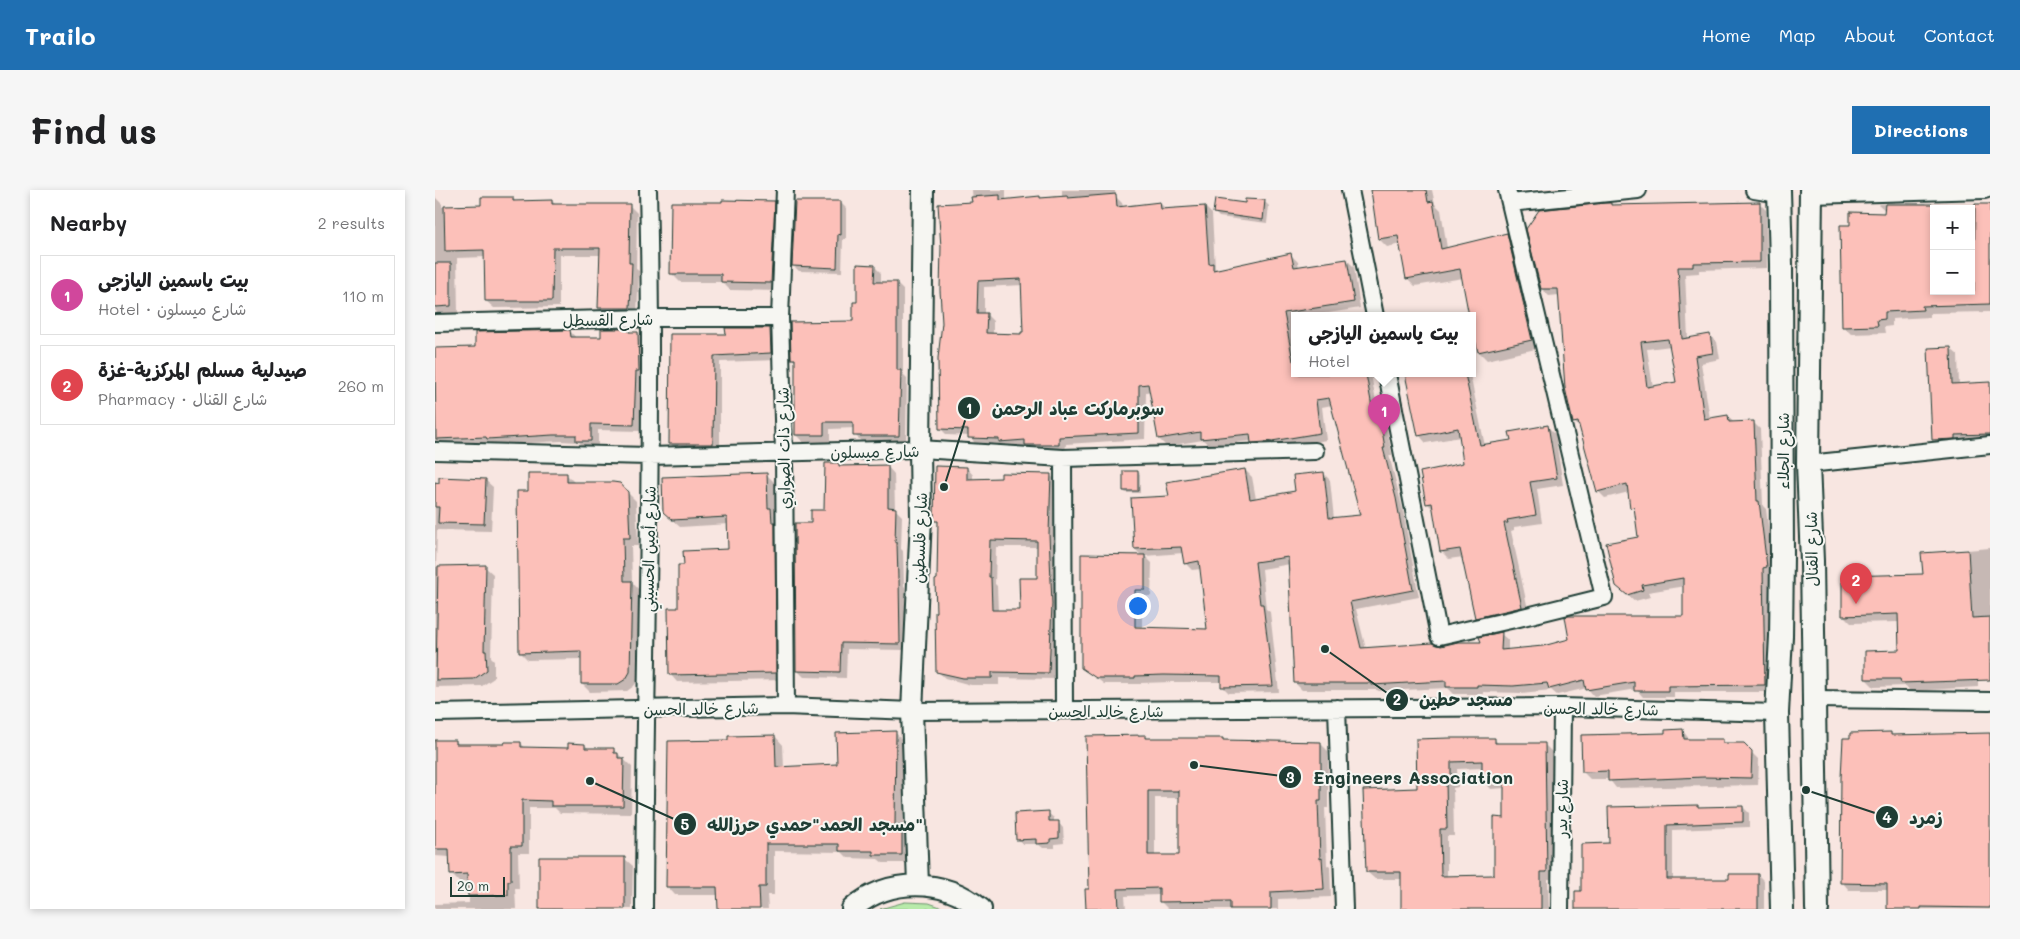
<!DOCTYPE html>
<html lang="en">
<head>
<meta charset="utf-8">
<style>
	body { margin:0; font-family:Mali,"Playpen Sans Arabic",sans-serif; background:#f6f6f6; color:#202124 }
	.controls { position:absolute; right:15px; top:15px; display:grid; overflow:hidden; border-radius:0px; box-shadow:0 2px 8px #0003 }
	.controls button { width:45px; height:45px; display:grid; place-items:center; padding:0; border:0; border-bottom:1px solid #e0e0e0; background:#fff; color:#202124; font:25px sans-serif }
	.scale { position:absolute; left:15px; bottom:12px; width:55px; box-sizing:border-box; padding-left:5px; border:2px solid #1f3d34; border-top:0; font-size:14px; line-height:18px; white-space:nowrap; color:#1f3d34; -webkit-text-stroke:4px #f6f6f2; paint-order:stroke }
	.you { position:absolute; left:702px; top:415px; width:18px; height:18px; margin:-12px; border:4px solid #fff; border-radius:50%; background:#1a73e8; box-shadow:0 0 0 8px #1a73e833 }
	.badge { display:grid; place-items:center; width:32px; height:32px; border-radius:50%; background:#1f6fb2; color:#fff; font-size:16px; font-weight:700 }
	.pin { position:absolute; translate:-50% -41px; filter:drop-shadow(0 1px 2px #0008) }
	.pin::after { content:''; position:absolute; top:26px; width:18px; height:15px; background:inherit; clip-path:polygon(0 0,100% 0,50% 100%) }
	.popup { position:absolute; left:856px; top:122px; width:185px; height:65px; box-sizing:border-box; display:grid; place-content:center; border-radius:0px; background:#fff; filter:drop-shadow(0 1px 4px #0005); font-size:16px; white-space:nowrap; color:#757577 }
	.popup b { font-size:19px; color:#202124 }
	.popup::after { content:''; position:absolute; left:50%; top:100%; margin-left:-10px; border:10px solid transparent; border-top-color:#fff }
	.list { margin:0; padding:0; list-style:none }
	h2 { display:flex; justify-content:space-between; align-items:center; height:65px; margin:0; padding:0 20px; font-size:21px }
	h2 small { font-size:16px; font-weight:400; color:#757577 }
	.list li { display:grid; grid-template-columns:32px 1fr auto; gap:15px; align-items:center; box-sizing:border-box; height:80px; margin:0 10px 10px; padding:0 10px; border:1px solid #e0e0e0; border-radius:0px }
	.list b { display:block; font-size:19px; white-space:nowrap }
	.list p { margin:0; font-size:16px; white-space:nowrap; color:#757577 }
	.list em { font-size:16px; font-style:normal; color:#757577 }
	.map { position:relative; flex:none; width:1555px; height:719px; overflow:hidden; border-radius:0px }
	header { display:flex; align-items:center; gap:30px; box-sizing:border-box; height:70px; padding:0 25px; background:#1f6fb2; color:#fff }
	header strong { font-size:24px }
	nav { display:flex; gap:28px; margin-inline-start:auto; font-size:18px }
	.intro { display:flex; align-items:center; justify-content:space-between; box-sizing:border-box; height:120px; padding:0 30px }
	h1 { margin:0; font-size:35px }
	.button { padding:12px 22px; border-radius:0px; background:#1f6fb2; color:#fff; font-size:18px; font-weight:700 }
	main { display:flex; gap:30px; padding:0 30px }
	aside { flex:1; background:#fff; border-radius:0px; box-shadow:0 2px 8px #0003 }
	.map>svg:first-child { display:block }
	.green { fill:#b8eaaa; stroke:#6c946f }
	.shadow { fill:#0003; fill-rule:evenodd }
	.building { fill:#fcc0b9; stroke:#1f3d34; fill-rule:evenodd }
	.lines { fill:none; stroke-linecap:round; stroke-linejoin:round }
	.minor-casing { stroke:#1f3d34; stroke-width:20 }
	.tertiary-casing { stroke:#1f3d34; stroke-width:24 }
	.secondary-casing { stroke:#1f3d34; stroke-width:26 }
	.minor { stroke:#f6f6f2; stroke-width:16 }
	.tertiary { stroke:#f6f6f2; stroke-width:20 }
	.secondary { stroke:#f6f6f2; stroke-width:22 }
	.labels { text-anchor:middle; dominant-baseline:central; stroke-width:4; stroke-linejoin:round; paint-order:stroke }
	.street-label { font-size:16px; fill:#1f3d34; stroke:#f6f6f2 }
	.leader { fill:none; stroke:#1f3d34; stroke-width:2 }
	.callout-dot { fill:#1f3d34; stroke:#f6f6f2; stroke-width:2 }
	.mark-label { font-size:15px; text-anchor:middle; font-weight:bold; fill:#fff }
	.callout-label { font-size:18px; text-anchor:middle; font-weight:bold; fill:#1f3d34; stroke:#f6f6f2; stroke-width:4; stroke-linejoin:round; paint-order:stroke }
</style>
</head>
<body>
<header>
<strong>Trailo</strong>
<nav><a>Home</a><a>Map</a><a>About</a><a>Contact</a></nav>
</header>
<div class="intro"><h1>Find us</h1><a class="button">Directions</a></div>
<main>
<aside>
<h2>Nearby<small>2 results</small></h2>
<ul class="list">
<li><span class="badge" style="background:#d1479c">1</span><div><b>بيت ياسمين اليازجى</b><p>Hotel · شارع ميسلون</p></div><em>110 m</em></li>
<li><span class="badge" style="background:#e0444e">2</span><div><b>صيدلية مسلم المركزية-غزة</b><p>Pharmacy · شارع القنال</p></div><em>260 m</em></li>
</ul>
</aside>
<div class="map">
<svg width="1555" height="719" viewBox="0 0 1555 719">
	<rect width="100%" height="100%" fill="#f8e6e1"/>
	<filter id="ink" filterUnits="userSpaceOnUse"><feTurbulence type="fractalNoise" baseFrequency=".02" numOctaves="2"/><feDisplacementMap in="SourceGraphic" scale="10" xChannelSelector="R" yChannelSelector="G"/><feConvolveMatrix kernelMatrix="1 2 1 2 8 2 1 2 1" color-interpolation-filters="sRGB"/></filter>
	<g filter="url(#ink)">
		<path class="green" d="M470 712 494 713 511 719H445Z"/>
		<path class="shadow" d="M537 0H571V11L627 6V0H680V6L687 13 688 17 725 13 732 20 770 17 777 24 780 78 783 80 856 65 863 72 864 78 912 70 919 77 925 118 875 126H860V129H855L860 157V184H936L942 217 949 225 957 265H954L967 316 984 407 921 419 931 459 1006 457 1047 453 1066 444 1073 450V460L1108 457 1250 427V396L1213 402 1215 407 1200 411 1182 396 1205 348 1201 321 1197 317 1194 302 1170 308 1163 301 1146 239 1139 232 1124 105 1114 106 1107 99 1176 14 1178 16 1324 13 1331 20 1332 78 1264 80V83L1250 84 1253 149 1275 145 1282 152 1285 169 1266 173 1275 229 1293 226 1299 233 1318 232 1325 239 1328 316 1331 319 1339 384 1334 385 1336 502H1239V507H1208L1201 499 1159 506 1152 498 1122 505 1116 500 1086 503 1048 502V504H1019L1013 498 944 501 942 500H867L860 493 855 374 827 379 831 419 835 422 844 502 794 503 787 496V492H737L706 493V494H669L647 477 707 366 700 359 735 307 810 280 817 287 821 309 861 302 888 283 895 290 899 329 926 326 897 215 887 217 891 250 859 256 824 259 817 251 774 255 768 250 731 256 724 249 716 201 711 202 710 249 631 254 630 262H598L593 257 572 258 569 255H541L535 246 512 245 505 238 538 13ZM588 95 590 143 588 146 558 144V131L551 124H549V97ZM1236 156 1242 194 1218 197 1212 159ZM748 363 750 373 757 380 766 379 773 440 707 439V406H716L717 373 710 366Z
			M937 0H997L1000 14 1006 20 1012 58 1072 45 1080 53 1105 158 1052 170 1044 162 1028 88 980 96 972 88 966 54 952 57 944 49Z
			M0 7 7 14V17L48 16 78 8 81 12 117 11 121 15H194L202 23 201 79 204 81 202 125H172L164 117 166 65H124V117L59 118 51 111V67L22 68 23 123 3 124 0 120Z
			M339 12 347 20 344 101 295 100 287 92H245L237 84Z
			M830 12 834 16 832 33 784 27 780 23 811 14Z
			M406 13 411 18V49H408L407 82 364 81 358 75Z
			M1491 13 1493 15H1555V122L1495 123V127L1457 129V136L1449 137 1450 143 1416 144 1409 137 1416 36 1454 24 1443 14ZM1499 19H1536V101H1499Z
			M439 76 446 83V93H461L468 100V184L472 188 471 252H427L420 245V238L395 239V252H368L361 245V172L357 169 419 133 423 113Z
			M335 139 342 146V170L285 172V260H242L235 253 236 145 292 146Z
			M193 140 197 143H203L210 150 206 241 163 240V258L149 257 144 252 126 251 60 255 58 253 17 255 0 262V159L42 158 135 141 142 149 167 148Z
			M1515 158 1523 165 1524 195 1555 193V251L1506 256 1498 249Z
			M969 184H1035L1050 256 1077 251 1113 237 1120 244 1128 295 1102 299 1107 333 1079 337V340L1076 341 1094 424 1049 435 1041 427 1028 367 1014 369 1007 362 999 320 993 314 1029 274 1025 247 991 253 984 245 973 192Z
			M404 274 407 277H453L459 284 460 319 467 326 466 359 468 361 469 396 470 397 471 460 412 459 411 488 369 487 362 480 377 334 391 322Z
			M532 278 538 285V290L616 286 623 292V422L620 489 564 488V495H536L510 488 502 481 504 334 500 330ZM561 357H603V389L586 422 563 421 562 396 560 394Z
			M703 282 705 284V303H691L689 301Z
			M131 284 139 292 184 294 201 311 203 356H196L197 392 204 400 203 490 199 496 192 501 155 502 147 494V469L93 470 85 462 94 302Z
			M332 285 339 292 340 323 343 326 348 490 242 492 235 484 250 376 295 360 294 334 245 337 237 330Z
			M50 290 58 297 56 341 2 340 1 377H50L58 384 56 467 59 470V488L47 496 0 497V305Z
			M1555 358V489L1543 490V497L1475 501 1471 496 1439 497 1431 489 1466 461 1464 432 1416 433 1408 425 1489 385 1487 364Z
			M1248 541 1255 550H1287L1291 554H1308L1324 570 1323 595 1181 598 1174 589H1155L1148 582 1231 544Z
			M460 542 468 551V639L475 646V673H448L443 669 413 668 407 662 339 661V705H332L333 719H284V705H240L232 696 294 552 340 546 348 555 349 578 403 575Z
			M1456 543 1458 546 1555 544V719H1453V700H1414L1407 692Z
			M711 547 714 549H787L790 552 885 553 893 561V618H890L892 675 895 677 896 707 843 709V719H733L725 711V705L690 706 691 719H652L655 700ZM720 608H745V666H720Z
			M1059 549 1064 554 1110 555 1117 562 1119 689H1113L1114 719H968L967 689H940L932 682 983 600 982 550ZM1048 578 1049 591 1056 599 1070 598V629L1060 687H1012V646H1019L1018 598 1023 597 1022 579Z
			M0 551H21L25 556H70L86 553 91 559H134L150 555 154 559H178L197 577 196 624 125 623 120 618H94V663H83L84 698H80L81 719H0V714L34 713V692H24L16 684 15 667 0 666Z
			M1308 617 1314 623V637L1238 640V690H1295L1323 685 1329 691V719H1141L1148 702 1175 655 1174 618Z
			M613 623 619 628V632H623L628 638 629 653 620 654V658H608L603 654H588L582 649Z
			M190 669 198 676 197 719H105Z"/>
		<path class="building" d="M936 0H991L993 12 998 11 1006 59 1072 43 1097 150 1043 162 1038 141V126H1034L1025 79 971 89 963 46 943 49Z
			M681 4 682 17 725 12 726 19 770 16 774 74 778 73V80L856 63 859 77 912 69 919 112 849 123 858 171H860V184H931L937 217 943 216 950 258H948L961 308 978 400 915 412 926 458 997 453 1006 456 1023 452H1046L1044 447 1067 442 1066 460 1108 456 1134 449 1130 427 1134 426H1248V388L1207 395 1208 400 1192 405 1181 396 1171 353 1203 347 1199 317 1195 318 1192 294 1162 302 1143 232 1138 233 1130 198 1123 99H1106L1091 39 1104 20 1170 13H1176V15L1325 12V72L1258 73V77H1243L1247 149 1275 144 1278 163 1260 166 1269 229 1293 225 1294 232 1319 231 1322 311H1324L1332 377 1328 378 1330 495 1233 496V501H1199V492L1151 500 1149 490 1114 499 1112 493 1078 496 1042 495V497H1011V491L936 495V493H859L853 367 820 372 825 414H828L838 496 786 497V486L729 485 700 486V488H661L646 478V364L710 365V400H700V437L772 439 764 371 749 374 746 357 699 359 696 308 734 306 731 292 810 279 815 309 860 301 858 285 889 282 894 328 925 325 894 208 881 210 885 243 831 252 816 253 815 244 765 249V242L723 249 713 194 704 195V243L624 247V255H590V250L564 252V249L533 248V240L504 239 503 168 507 133 505 100 506 57 503 14 537 12 536 7 565 5V10L605 6V8L632 6 633 8ZM586 89 588 142H586V144L551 143 552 123H542L543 91ZM1233 149 1241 192 1212 197 1206 152Z
			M46 7H78V11L117 10V14H195L194 73H197L195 118H163L165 58H118L117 111H50L49 60 10 61 9 16 46 15Z
			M780 9 810 13V9L830 10 828 30 778 23Z
			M287 10 340 11 336 93 286 92V84H235L236 12H287Z
			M360 11H406V45L403 44 402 78 357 76Z
			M1450 14H1499V101H1539L1540 14H1555V114L1487 116 1488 120 1450 122V129L1442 130 1443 136 1407 137 1405 35H1415V22L1449 23Z
			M0 73H16V116L0 117Z
			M422 74 440 75 439 92H462V180H466L464 246H418V232H389V245H360V169H356L355 132 418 131V112H422Z
			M290 138H335L336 163 279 166 278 254H234L235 144H291Z
			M166 139H194V142H203L204 181H201L199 235 156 234V251H141V245H118L52 249 51 247 1 249 0 158 40 157V142L135 140 136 147H166Z
			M1516 157 1517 194 1555 192V244L1520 245V249L1497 250 1493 158Z
			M970 184H1030L1045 255 1076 250 1074 242 1113 235 1122 288 1095 292 1101 325 1072 330 1073 333H1069L1087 417 1040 428 1025 359 1005 362 997 313 991 314 985 282 1028 273 1023 238 983 246Z
			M390 273H404V276L453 275V317L461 318 460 353H462L463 389H464L465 454 406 453 405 482 361 481 360 333H376V320H389Z
			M500 276 532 277V289L566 288V283L616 284 614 344 617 414 614 483 557 482V488H528L501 482 500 422H501L500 390 502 389 503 331H499ZM555 350 602 351V388H584L585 420H557L556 387H554Z
			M688 281H703V301H688Z
			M93 283H132V292H178L185 293 193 302 195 348H188L189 391H197L195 482 191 489 183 494H146V461L84 463 82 301H93Z
			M332 283 333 318H336L337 332H340L341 483 234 485 233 418H243V375H249L248 361 293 359 292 327 237 330 228 322 227 287Z
			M4 287 51 289 49 334 3 333 4 317H0V292L4 293Z
			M1533 360 1537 428 1555 427V490L1466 493 1465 489H1430V461L1464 460 1463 424 1407 426V386L1488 384 1486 363Z
			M51 375 49 461H51L52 480 39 489 1 490 3 376Z
			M1248 539 1249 549H1288V553H1309L1317 561 1316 588 1269 587 1173 591V581L1147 582 1146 545 1230 543V540Z
			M461 541 460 636H467V665H438V661H404V654H331V697H324L325 719H283L282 697H231L233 551 293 550V546L340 545 341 577 402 574 401 543Z
			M1456 542V545L1555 543V718L1486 717V719H1452V694L1405 693 1406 588 1408 548H1415V543Z
			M711 545V548H788V550L886 552V611H883L885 669 887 668 889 699 836 702V719H795V711L724 712V698L683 699 684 719H651L650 699H654L651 546ZM713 601H744V665H713Z
			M1015 548H1060V553H1110L1112 682H1106V719H966V682H931L928 600 982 598 981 549ZM1047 571V592L1069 591V628L1059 627V685L1006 686 1005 639H1012L1011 591H1016V572Z
			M0 550H21V554H69L70 552H86V557L133 558V553L150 554V558H179V563H183V568H189L188 616H116V611L87 610V656H76V691H73V705L33 706 32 684 15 685 14 659H0Z
			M1263 615V617L1308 616V632L1232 635V689H1294V684H1323V719H1140V701H1146V654L1174 653 1173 617Z
			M614 621V631H624V648L615 649V653L601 654V649L581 650 580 623Z
			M104 667H190V719H104Z"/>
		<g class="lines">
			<g class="minor-casing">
				<path id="minor" d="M350 0 345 128 349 263 351 516
					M915 0 940 126
					M1072 0 1075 13 1203 0
					M1319 0 1344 4
					M1376 5 1550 0
					M0 133 216 128H345
					M952 184 1004 446 1080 429 1169 407 1075 13
					M0 261 214 266 485 259 628 268 880 261
					M628 268 629 520
					M1373 274 1555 255
					M1378 509 1555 511
					M902 518 909 719
					M0 523 351 516 477 521 1127 517 1342 523
					M209 719C210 479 219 240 213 0
					M1125 719 1127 517"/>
			</g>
			<g class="tertiary-casing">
				<path id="tertiary" d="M483 695 477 521 486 328 485 259 488 0
					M417 719C454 687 509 688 546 719"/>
			</g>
			<g class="secondary-casing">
				<path id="secondary" d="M1344 0 1346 74 1347 367 1346 446 1342 523 1347 719
					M1376 0 1373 274 1377 371 1382 719"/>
			</g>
			<use href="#minor" class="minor"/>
			<use href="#tertiary" class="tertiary"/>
			<use href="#secondary" class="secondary"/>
		</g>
	</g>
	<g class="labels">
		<g class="street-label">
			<text transform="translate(173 129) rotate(-1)">شارع القسطل</text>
			<text transform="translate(348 258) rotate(-91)">شارع ذات الصواري</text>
			<text transform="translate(440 261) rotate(-1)">شارع ميسلون</text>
			<text transform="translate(1347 261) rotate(-90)">شارع الجلاء</text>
			<text transform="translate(484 348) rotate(-88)">شارع فلسطين</text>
			<text transform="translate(213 359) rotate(-89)">شارع أمين الحسيني</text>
			<text transform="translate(1376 359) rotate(-91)">شارع القنال</text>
			<text transform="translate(266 518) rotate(-1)">شارع خالد الحسن</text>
			<text transform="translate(1166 518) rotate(1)">شارع خالد الحسن</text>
			<text x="671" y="520">شارع خالد الحسن</text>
			<text transform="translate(1126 618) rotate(-89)">شارع بدر</text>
		</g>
	</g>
	<path class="leader" d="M509 297L534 218M890 459L962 510M759 575L855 587M1371 600L1452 627M155 591L250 634"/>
	<g class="callout-dot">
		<circle cx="509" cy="297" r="5"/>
		<circle cx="890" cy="459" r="5"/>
		<circle cx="759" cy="575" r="5"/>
		<circle cx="1371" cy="600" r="5"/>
		<circle cx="155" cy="591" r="5"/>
		<circle cx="534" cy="218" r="12"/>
		<circle cx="962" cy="510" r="12"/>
		<circle cx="855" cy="587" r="12"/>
		<circle cx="1452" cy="627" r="12"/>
		<circle cx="250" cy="634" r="12"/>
	</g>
	<g class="mark-label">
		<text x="534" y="224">1</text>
		<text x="962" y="515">2</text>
		<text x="855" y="593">3</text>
		<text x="1452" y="633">4</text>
		<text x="250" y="640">5</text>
	</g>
	<g class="callout-label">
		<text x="643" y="225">سوبرماركت عباد الرحمن</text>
		<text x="1031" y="516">مسجد حطين</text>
		<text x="978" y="594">Engineers Association</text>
		<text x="1491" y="634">زمرد</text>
		<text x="380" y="641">مسجد الحمد"حمدي حرزالله"</text>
	</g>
</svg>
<div class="controls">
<button>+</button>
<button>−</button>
</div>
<div class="scale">20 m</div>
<div class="you"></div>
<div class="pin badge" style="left:949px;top:245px;background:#d1479c">1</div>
<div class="popup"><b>بيت ياسمين اليازجى</b>Hotel</div>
<div class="pin badge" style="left:1421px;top:414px;background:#e0444e">2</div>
</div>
</main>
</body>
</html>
